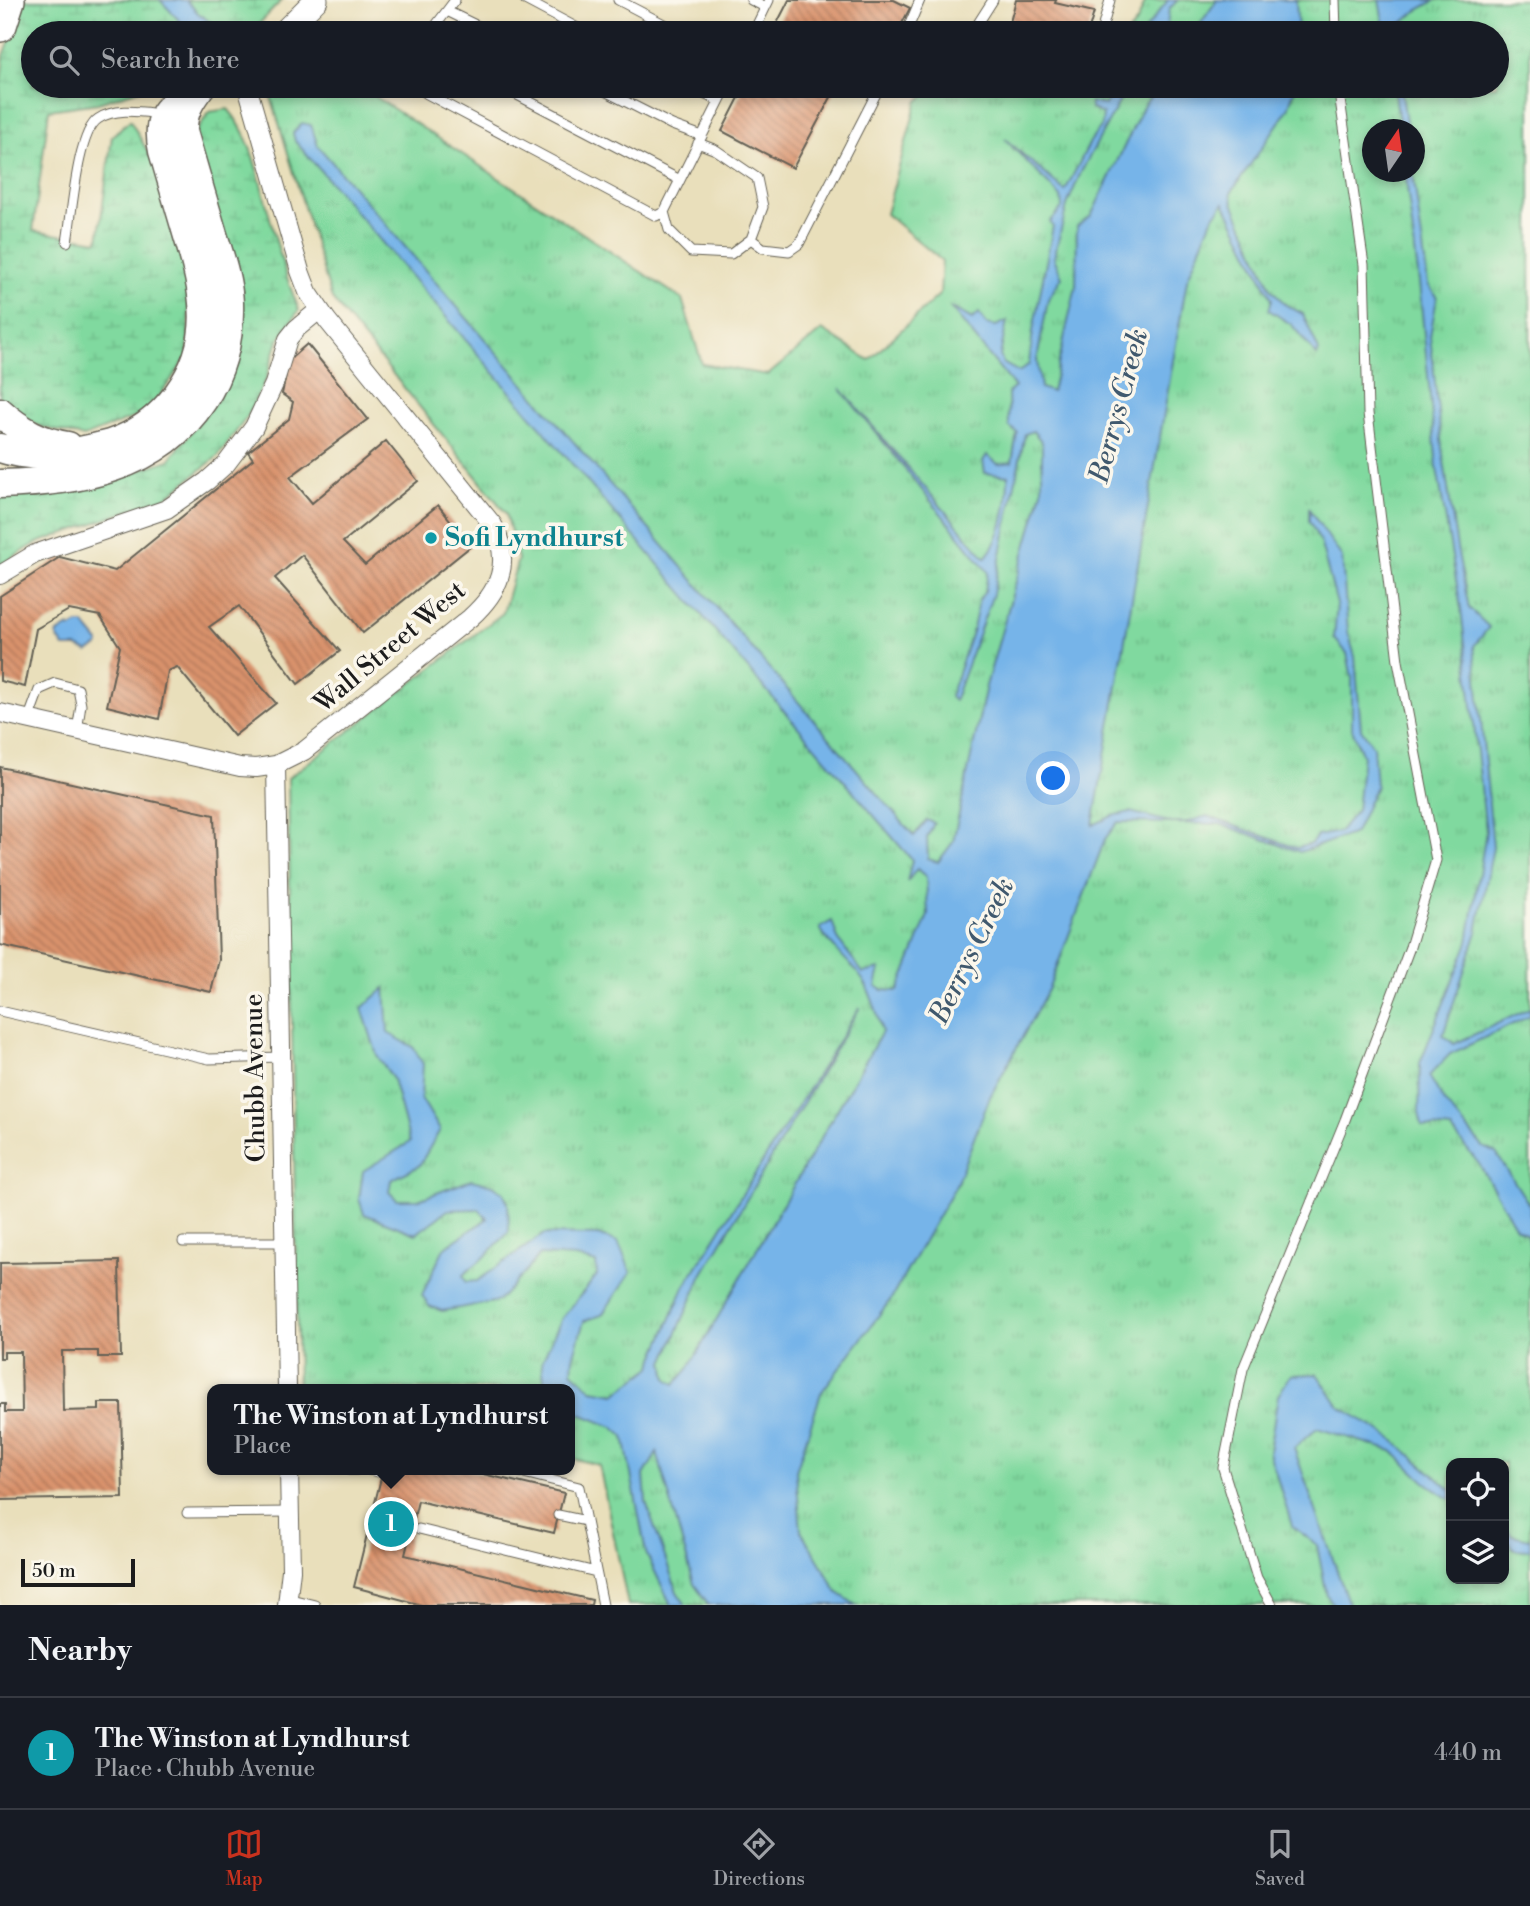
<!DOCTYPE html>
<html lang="en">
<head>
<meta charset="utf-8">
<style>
	body { margin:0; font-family:"Libre Bodoni",serif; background:#20242c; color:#f1f3f6 }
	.controls { position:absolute; right:21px; bottom:21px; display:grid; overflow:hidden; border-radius:14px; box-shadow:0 4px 10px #0003 }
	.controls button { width:63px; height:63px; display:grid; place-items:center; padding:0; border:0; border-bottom:2px solid #363941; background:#171b24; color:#f1f3f6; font:35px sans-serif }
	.compass { position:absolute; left:1362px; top:119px; width:63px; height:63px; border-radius:50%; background:#171b24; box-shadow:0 4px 10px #0003; rotate:13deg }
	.scale { position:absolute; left:21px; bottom:18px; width:114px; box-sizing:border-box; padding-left:7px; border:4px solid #1c1c1c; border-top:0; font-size:19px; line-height:24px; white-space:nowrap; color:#1c1c1c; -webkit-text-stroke:5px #fbf7ec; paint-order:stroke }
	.you { position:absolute; left:1054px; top:779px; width:24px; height:24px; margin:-18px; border:5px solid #fff; border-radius:50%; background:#1a73e8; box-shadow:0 0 0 10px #1a73e833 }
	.badge { display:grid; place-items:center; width:46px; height:46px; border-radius:50%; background:#c8321e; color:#fff; font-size:23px; font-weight:700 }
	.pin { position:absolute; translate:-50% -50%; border:4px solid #fff; box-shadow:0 2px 7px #0006 }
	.popup { position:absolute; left:207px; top:1384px; width:368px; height:91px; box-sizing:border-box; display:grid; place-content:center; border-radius:14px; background:#171b24; filter:drop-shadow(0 2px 5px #0005); font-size:23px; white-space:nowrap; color:#9ea1a6 }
	.popup b { font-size:26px; color:#f1f3f6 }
	.popup::after { content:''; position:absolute; left:50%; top:100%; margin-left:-14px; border:14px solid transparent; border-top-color:#171b24 }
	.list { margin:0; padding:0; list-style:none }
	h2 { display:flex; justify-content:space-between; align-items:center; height:91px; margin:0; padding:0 28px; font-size:30px }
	h2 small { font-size:23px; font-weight:400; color:#9ea1a6 }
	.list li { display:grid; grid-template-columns:46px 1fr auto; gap:21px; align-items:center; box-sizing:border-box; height:112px; padding:0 28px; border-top:2px solid #363941 }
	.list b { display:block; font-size:26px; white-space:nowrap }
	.list p { margin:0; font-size:23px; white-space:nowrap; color:#9ea1a6 }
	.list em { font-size:23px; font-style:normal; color:#9ea1a6 }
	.icon { flex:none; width:38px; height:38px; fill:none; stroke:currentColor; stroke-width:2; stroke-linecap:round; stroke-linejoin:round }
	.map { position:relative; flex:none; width:1530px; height:1605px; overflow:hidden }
	.search { position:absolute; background:#171b24; box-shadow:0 4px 10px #0003; left:21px; right:21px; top:21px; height:77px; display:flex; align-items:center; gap:18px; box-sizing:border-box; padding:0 24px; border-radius:38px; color:#9ea1a6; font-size:26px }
	.sheet { height:203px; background:#171b24 }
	nav { display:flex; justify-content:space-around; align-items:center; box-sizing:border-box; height:98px; border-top:2px solid #363941; background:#171b24; font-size:19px; color:#9ea1a6 }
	nav a { display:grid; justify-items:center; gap:4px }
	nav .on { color:#c8321e }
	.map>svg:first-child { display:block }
	.wetland { fill:url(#wetland-marsh); stroke:#4e7a5e; stroke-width:2 }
	.park { fill:url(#park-tufts); stroke:#4e7a5e; stroke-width:2; fill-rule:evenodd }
	.water { fill:#76b4e9; stroke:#496882; stroke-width:2 }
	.building { fill:url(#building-back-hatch) }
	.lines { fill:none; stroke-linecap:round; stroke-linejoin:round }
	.service-casing { stroke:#646054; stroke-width:11 }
	.minor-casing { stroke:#646054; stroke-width:20 }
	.tertiary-casing { stroke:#646054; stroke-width:25 }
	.primary-casing { stroke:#646054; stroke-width:31 }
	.motorway-casing { stroke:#646054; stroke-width:36 }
	.service { stroke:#fff; stroke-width:9 }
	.minor { stroke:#fff; stroke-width:18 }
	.tertiary { stroke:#fff; stroke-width:23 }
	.primary { stroke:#fff; stroke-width:28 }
	.motorway { stroke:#fff; stroke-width:33 }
	.culture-dot { fill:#0f9aa8; stroke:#fbf7ec; stroke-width:2.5 }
	.labels { text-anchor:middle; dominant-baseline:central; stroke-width:7; stroke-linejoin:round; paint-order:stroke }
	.culture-label { font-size:26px; font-weight:bold; fill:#0d838f; stroke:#fbf7ec; text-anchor:start }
	.street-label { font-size:26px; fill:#1c1c1c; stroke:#fbf7ec }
	.water-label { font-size:28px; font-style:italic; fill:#40596e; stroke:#fbf7ec }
</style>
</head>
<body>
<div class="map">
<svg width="1530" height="1605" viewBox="0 0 1530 1605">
	<defs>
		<pattern id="wetland-marsh" width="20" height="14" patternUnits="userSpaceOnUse" patternTransform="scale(1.75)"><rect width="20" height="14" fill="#80d99f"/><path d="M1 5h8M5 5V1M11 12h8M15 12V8" fill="none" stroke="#6eba88"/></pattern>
		<pattern id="park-tufts" width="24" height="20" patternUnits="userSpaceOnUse" patternTransform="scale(1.75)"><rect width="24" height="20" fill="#80d99f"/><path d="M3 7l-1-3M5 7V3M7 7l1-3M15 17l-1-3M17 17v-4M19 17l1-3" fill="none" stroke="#6eba88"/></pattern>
		<pattern id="building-back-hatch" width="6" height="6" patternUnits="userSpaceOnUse" patternTransform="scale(1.75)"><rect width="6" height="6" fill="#d9926c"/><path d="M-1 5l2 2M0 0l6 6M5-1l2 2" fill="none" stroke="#af7658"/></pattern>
	</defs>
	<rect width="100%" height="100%" fill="#fbf7ec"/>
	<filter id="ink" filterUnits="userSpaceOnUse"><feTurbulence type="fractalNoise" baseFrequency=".0143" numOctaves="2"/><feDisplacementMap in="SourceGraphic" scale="14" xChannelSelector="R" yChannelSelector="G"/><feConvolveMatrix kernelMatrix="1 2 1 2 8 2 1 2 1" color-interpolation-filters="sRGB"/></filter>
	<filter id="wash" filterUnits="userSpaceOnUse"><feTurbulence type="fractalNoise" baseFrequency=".00686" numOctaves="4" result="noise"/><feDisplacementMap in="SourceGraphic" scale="28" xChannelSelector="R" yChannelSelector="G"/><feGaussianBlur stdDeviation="1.57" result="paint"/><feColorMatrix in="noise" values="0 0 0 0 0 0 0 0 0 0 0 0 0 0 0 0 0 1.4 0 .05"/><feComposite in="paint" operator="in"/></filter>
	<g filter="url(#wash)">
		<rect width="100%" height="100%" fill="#e9dfbb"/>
		<path class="wetland" d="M24 0H282L259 24 244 33H33V86H152L98 103 49 110 33 231 98 241 112 136 130 120 159 172 189 276 188 356 148 412 84 437 41 427 0 402V89L4 56Z
			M228 109C250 134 256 168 265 199 275 237 284 274 299 310L278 341 266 379 247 417 217 457 165 498 37 543 0 565V495L107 481 169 460 219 397 196 132 209 112Z"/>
		<path class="park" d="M1146 0H1530V1605H628L599 1465 570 1458V1389H298L288 778 503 613 518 559 506 513 332 299 271 97 288 86H359L682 299 702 364 768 375 822 330 869 360 940 294 942 261 886 214 917 102 935 86H1497V33H1128L1137 22ZM1372 130H1414V172H1372ZM1451 1463H1504V1579H1451Z"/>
		<path class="water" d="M160 0H186L198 13 214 25 215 33H191Z
			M1168 0H1178L1169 9 1167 25 1156 33H1143Z
			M1217 0H1296L1298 33H1194Z
			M1379 0H1436L1416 11 1394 30V33H1385Z
			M1116 86H1128L1081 172 1067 205 1054 258 1062 277 1048 299 1037 360 1041 388 1052 392 1076 286 1077 226 1091 216 1143 107 1158 86H1296L1288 109 1231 193 1233 203 1271 289 1286 305 1303 314 1319 351 1317 356 1292 325 1269 310 1272 299 1224 203 1212 219 1187 280 1093 825 1112 816 1130 812 1169 822H1187L1207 816 1297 848 1311 844 1317 836 1339 832 1357 810 1363 756 1352 729V678L1347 653 1334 638 1337 604 1320 541 1309 521V509L1342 557 1348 632 1355 657 1361 729 1373 746 1376 786 1355 833 1300 852 1220 824 1118 822 1105 839 1049 988 990 1097 956 1185 891 1299 821 1393 796 1471 801 1531 838 1593 856 1605H709L694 1584 657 1453 644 1475 646 1502 677 1592 686 1605H671L646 1553 624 1437 613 1427 570 1410V1389H545L542 1361 562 1318 597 1275 596 1263 575 1257 540 1255 499 1301 442 1311 429 1306 422 1295 444 1248 487 1219 479 1209 448 1210 416 1234 364 1214 359 1199 363 1171 410 1142 393 1079 377 1055 362 1008 385 988 388 1033 413 1047 423 1064 421 1098 440 1130 419 1166 391 1180 389 1192 397 1200H418L471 1180 493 1185 503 1192 508 1203 509 1231 487 1255 463 1275 466 1282 477 1281 544 1234 598 1235 618 1242 631 1272 602 1315 584 1321 573 1358 572 1371 592 1390 615 1394 652 1367 654 1358 684 1287 860 1007 702 1275 664 1362 667 1379 675 1384 688 1369 882 1032C878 1016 873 999 866 985 854 963 831 950 820 928L832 921 838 939 863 973 880 969 876 986 883 990 898 991 928 915 926 877 917 869 907 882 912 860 295 141 293 133 302 123 311 125 318 146 914 836 927 820 934 823 927 838 928 859 938 862 953 842 986 686 1042 491V442L1033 431 1025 434 993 594 954 701 950 697 973 629 979 600 985 591 988 572 840 388 985 558C1003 537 1008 503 1008 476L985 473 983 461 987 455 998 464 1012 462 1017 433 1009 426 1008 393 1015 387 950 307 972 319 979 313 986 324 996 326 1007 321 1000 356 1003 363 1019 372 1029 364 1033 331 1053 226 1050 222 1062 208 1061 197 1005 139 1065 191 1090 142 1102 125 1103 114 1091 109 1090 102 1105 105Z
			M1394 86H1401L1407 129H1400Z
			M1405 172H1413L1428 284 1437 298 1430 336 1442 448 1457 548 1469 608 1489 627 1474 646 1493 847 1477 932 1443 1035 1454 1044 1530 1008V1016L1450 1054 1429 1076 1445 1103 1483 1147 1496 1153 1530 1206V1247L1528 1235 1516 1228 1479 1164 1451 1129 1422 1126 1419 1113 1420 1063 1468 942 1486 831 1461 609 1437 468 1419 282Z
			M78 624H84L99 642 98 646 88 652 77 647H64L57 637 58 633 69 626 71 628Z
			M1317 1374 1339 1406 1391 1438 1451 1490V1500L1425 1482 1392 1451 1317 1428 1294 1448 1349 1605H1334L1327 1596 1317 1545 1292 1526 1269 1452 1278 1395 1291 1375Z
			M1504 1526 1512 1535 1530 1539V1550L1514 1549 1504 1537Z"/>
		<g id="blocks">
			<path class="building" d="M789 0H894L910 8 897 33H772Z
				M1016 0H1056L1055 3 1094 12 1088 33H1007Z
				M745 86H837L793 168 722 131Z
				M307 344 368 419 290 477 312 503 386 441 418 481 343 542 365 565 438 505 471 546 363 633 302 555 275 578 340 651 298 684 239 606 209 627 276 703 234 736 177 667 168 671 159 719 107 706 120 647 100 616 69 610 36 629 25 687 0 681V596L60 557 115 571 253 459 248 452 289 419 293 402 282 394 289 360Z
				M0 767 214 815 219 960 211 992 0 945Z
				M119 1261 121 1357H98V1351H62L63 1411 99 1410V1403H121L123 1498 0 1500V1404H5V1412H22L21 1352H4V1358H0V1263Z
				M383 1470H466L564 1493 554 1533 418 1501 405 1555 592 1600 591 1605H422L354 1587Z"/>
		</g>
	</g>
	<g filter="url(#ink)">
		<use href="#blocks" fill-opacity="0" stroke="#646054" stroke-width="2"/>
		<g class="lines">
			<g class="service-casing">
				<path id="service" d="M525 0 587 33
					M618 0 681 33
					M751 0 765 7
					M1335 0 1336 33
					M447 11 492 33
					M430 33 455 0
					M753 33 769 0
					M906 33 920 0
					M972 33 993 0
					M1101 33 1110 0
					M417 86 427 94 656 216 664 212 727 86
					M500 86 680 180
					M595 86 672 125 702 136
					M686 86 719 101
					M664 212 669 230 691 252 731 254 751 239 763 207 757 178 716 150 698 143
					M751 239 763 248 789 251 799 244 880 86
					M67 242C72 215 77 133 98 119 116 107 142 112 161 114
					M28 720 39 690 55 683 78 689 81 705 77 731
					M0 1011 209 1059 281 1057
					M183 1242H284
					M349 1470H356
					M369 1470 382 1473
					M512 1470 579 1487 603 1605
					M187 1513 289 1512
					M558 1515 586 1521
					M419 1529 596 1572
					M287 1598 315 1605
					M1272 1605 1257 1578 1223 1468 1243 1369 1345 1120 1410 947 1436 860 1398 661 1368 413 1364 265 1338 86"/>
			</g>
			<g class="minor-casing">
				<path id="minor" d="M0 575 35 554 167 509 207 481 226 464 254 427 274 384 288 339 296 329 319 310
					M0 713 240 767 256 768 276 765 304 751 470 618C500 591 512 563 493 525L327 320 308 292 300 271 247 86
					M276 765 287 1389
					M287 1605 291 1570 289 1470"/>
			</g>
			<g class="tertiary-casing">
				<path id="tertiary" d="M283 33 316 0"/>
			</g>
			<g class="primary-casing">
				<path id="primary" d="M0 412C21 431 41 442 68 446
					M0 448C36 460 73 454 110 444 137 435 160 418 177 395 217 341 205 292 187 233 179 206 171 178 163 151 156 119 164 108 191 92
					M0 484C77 482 158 469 203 400 222 371 230 337 229 303 228 280 220 257 213 235 203 201 193 167 183 132 182 113 190 100 201 86"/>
			</g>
			<g class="motorway-casing">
				<path id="motorway" d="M0 25 8 0"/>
			</g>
			<use href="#service" class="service"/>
			<use href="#minor" class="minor"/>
			<use href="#tertiary" class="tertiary"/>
			<use href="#primary" class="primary"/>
			<use href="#motorway" class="motorway"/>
		</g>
	</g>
	<circle class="culture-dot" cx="431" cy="538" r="7"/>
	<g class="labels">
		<g class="culture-label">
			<text x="445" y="538">Sofi Lyndhurst</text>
		</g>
		<g class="street-label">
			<text transform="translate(390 647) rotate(-40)">Wall Street West</text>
			<text transform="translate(255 1078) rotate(-91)">Chubb Avenue</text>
		</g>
		<g class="water-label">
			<text transform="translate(1119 406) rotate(-75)">Berrys Creek</text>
			<text transform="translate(972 951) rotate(-64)">Berrys Creek</text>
		</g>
	</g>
</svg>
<div class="controls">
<button><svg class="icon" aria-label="locate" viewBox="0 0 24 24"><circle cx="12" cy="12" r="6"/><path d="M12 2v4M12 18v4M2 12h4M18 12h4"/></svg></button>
<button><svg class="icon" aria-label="layers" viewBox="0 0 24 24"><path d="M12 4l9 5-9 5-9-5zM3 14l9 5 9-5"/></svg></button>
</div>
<svg class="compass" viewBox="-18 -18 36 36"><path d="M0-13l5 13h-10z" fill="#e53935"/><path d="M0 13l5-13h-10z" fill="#9ea1a6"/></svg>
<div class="scale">50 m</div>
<div class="you"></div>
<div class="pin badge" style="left:391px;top:1524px;background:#0f9aa8">1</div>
<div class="popup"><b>The Winston at Lyndhurst</b>Place</div>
<div class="search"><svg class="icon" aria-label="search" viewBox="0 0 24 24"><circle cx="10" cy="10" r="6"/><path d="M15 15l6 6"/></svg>Search here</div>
</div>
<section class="sheet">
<h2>Nearby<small></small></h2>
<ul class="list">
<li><span class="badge" style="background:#0f9aa8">1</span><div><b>The Winston at Lyndhurst</b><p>Place · Chubb Avenue</p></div><em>440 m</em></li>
</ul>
</section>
<nav>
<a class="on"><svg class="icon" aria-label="map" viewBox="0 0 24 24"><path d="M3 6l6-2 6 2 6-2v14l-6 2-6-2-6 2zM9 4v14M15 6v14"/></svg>Map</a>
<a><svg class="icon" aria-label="directions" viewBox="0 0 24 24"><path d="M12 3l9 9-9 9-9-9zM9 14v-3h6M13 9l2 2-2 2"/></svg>Directions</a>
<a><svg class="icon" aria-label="saved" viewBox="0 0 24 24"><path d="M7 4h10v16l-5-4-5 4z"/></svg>Saved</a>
</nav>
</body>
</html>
